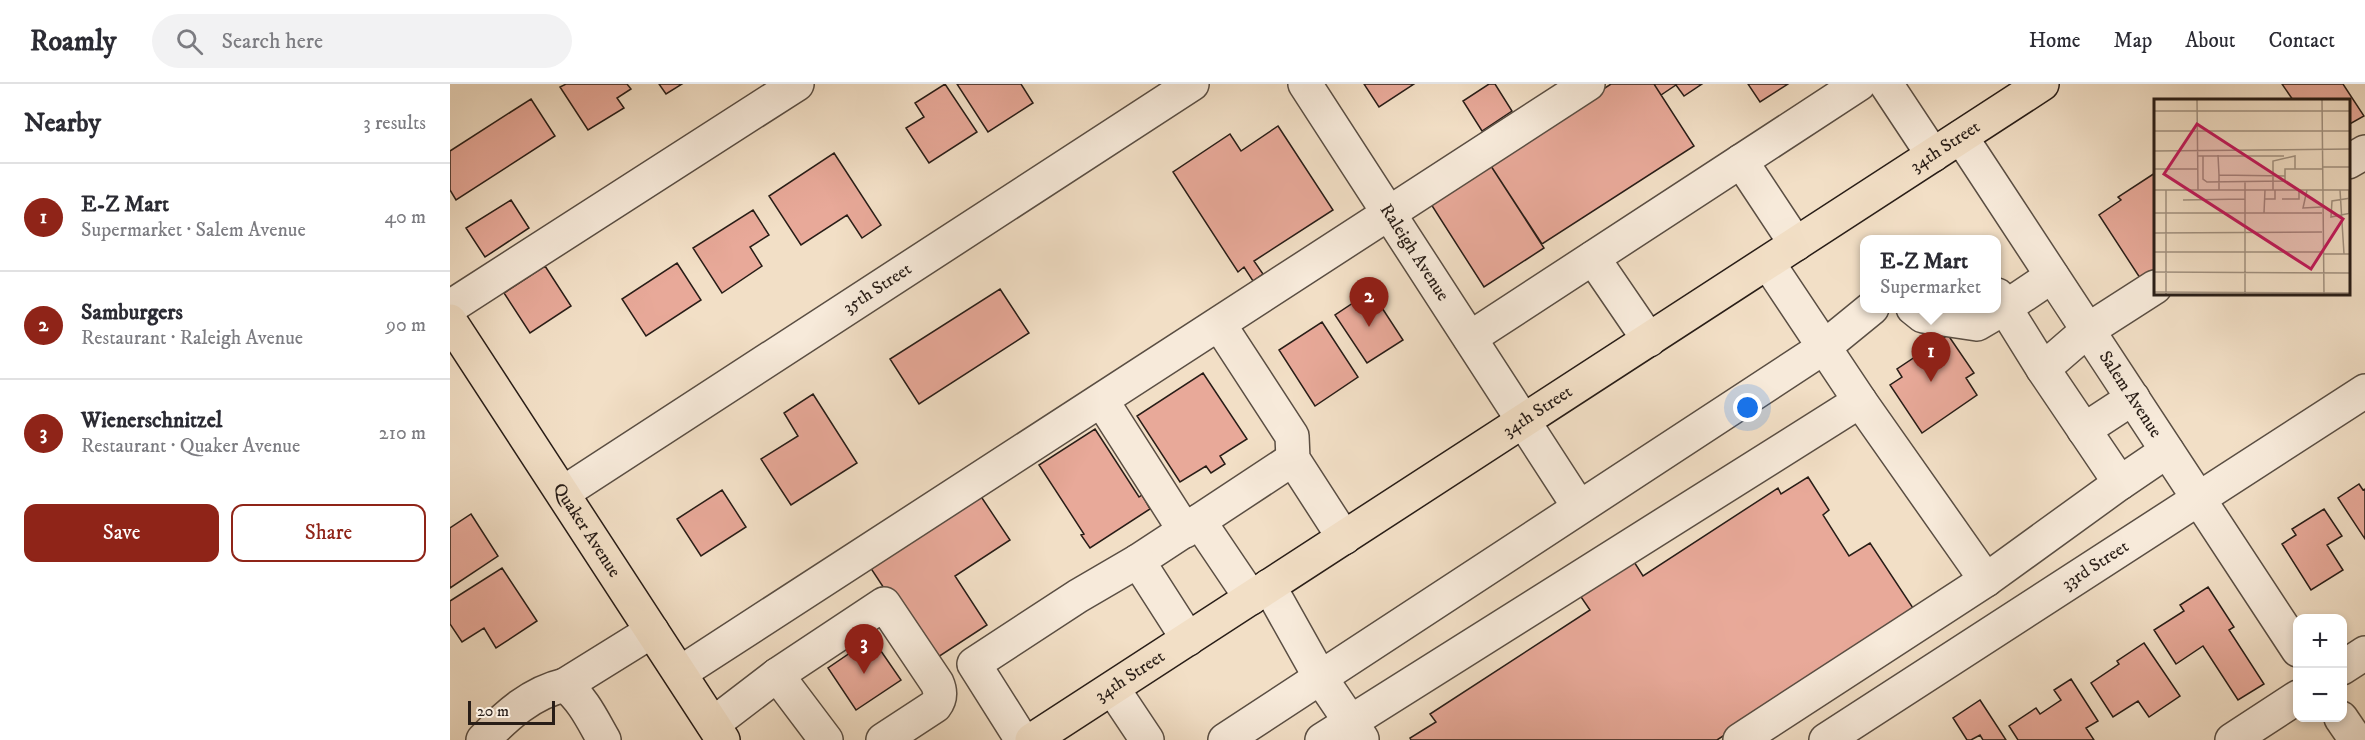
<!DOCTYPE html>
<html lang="en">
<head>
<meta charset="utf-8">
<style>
	body { margin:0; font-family:"IM FELL DW Pica",serif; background:#f2f2f3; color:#2b2b33 }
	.controls { position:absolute; right:18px; bottom:18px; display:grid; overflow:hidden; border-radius:12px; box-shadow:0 3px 9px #0003 }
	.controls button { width:54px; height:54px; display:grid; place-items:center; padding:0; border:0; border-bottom:2px solid #e1e1e2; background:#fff; color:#2b2b33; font:30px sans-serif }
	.scale { position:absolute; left:18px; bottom:15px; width:87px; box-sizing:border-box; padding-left:6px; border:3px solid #281d17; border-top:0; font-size:16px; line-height:21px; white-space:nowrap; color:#281d17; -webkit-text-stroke:4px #f7eada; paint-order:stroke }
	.you { position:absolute; left:1298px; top:324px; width:21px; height:21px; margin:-15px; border:4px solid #fff; border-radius:50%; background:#1a73e8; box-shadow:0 0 0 9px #1a73e833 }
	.badge { display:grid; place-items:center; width:39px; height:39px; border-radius:50%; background:#8f2418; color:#fff; font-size:20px; font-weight:700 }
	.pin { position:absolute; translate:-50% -50px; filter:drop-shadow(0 2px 3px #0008) }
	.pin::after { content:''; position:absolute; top:32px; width:21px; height:18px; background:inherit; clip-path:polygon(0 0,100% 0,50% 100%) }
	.popup { position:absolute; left:1410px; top:151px; width:141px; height:78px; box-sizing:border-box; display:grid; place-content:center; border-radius:12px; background:#fff; filter:drop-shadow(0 2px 4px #0005); font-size:20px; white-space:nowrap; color:#7c7c81 }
	.popup b { font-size:22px; color:#2b2b33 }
	.popup::after { content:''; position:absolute; left:50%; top:100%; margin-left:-12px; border:12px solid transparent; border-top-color:#fff }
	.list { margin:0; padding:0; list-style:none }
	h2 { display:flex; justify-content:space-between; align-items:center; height:78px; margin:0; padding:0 24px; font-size:26px }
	h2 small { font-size:20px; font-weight:400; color:#7c7c81 }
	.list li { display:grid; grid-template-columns:39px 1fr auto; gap:18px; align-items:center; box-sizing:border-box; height:108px; padding:0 24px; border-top:2px solid #e1e1e2 }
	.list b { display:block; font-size:22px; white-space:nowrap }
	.list p { margin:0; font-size:20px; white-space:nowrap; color:#7c7c81 }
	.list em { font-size:20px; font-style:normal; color:#7c7c81 }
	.actions { display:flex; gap:12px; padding:18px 24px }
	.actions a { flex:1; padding:14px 0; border:2px solid #8f2418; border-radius:12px; text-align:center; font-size:21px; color:#8f2418 }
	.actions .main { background:#8f2418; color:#fff }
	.icon { flex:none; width:33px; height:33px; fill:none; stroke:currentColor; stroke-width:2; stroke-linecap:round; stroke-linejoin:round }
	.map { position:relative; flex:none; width:1915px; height:656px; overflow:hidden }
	header { display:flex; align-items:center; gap:36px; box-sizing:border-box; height:84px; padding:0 30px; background:#fff; border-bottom:2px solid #e1e1e2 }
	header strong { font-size:28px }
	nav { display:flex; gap:33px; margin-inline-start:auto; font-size:21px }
	.search { width:420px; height:54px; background:#f2f2f3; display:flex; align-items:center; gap:15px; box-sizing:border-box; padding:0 21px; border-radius:33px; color:#7c7c81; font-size:22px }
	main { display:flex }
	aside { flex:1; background:#fff }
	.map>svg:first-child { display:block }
	.building { fill:#e8a999; stroke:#281d17; stroke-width:1.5 }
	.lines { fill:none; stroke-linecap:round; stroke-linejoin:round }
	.minor-casing { stroke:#5a4e43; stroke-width:36 }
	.major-casing { stroke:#281d17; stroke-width:36 }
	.minor { stroke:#f7eada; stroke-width:33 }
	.major { stroke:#f2dfc6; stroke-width:33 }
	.labels { text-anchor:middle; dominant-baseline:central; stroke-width:4.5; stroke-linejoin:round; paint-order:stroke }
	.street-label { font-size:18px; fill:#281d17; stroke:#f7eada }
	.inset-road { fill:none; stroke:#a19180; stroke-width:1.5 }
	.view { fill:#c2185b; fill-opacity:0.15; stroke:#c2185b; stroke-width:3 }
	.inset-edge { fill:none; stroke:#281d17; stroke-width:3 }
</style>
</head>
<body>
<header>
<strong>Roamly</strong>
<div class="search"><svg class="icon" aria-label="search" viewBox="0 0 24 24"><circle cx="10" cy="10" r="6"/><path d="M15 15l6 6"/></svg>Search here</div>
<nav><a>Home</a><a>Map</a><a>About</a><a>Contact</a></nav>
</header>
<main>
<aside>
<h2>Nearby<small>3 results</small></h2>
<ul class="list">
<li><span class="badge">1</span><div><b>E-Z Mart</b><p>Supermarket · Salem Avenue</p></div><em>40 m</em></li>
<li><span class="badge">2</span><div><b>Samburgers</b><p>Restaurant · Raleigh Avenue</p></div><em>90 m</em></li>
<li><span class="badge">3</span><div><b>Wienerschnitzel</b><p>Restaurant · Quaker Avenue</p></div><em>210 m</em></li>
</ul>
<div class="actions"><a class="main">Save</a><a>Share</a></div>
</aside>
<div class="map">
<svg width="1915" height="656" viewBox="0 0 1915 656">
	<rect width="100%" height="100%" fill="#f2dfc6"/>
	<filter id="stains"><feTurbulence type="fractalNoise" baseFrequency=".00333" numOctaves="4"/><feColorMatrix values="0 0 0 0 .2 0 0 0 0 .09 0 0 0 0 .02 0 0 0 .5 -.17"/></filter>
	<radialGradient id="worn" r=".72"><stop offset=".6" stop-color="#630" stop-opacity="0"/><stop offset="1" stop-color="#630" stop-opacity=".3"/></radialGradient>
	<path class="building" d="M116 0H177L181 5 167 14 174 24 138 46 110 3Z
		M209 0H232L216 10Z
		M495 0 527 48 479 79 456 44 474 33 465 19Z
		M507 0H571L583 19 538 48Z
		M914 0H964L929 23Z
		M1039 0H1045L1062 27 1032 47 1013 17Z
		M1161 0H1204L1244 62 1092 160 1039 79Z
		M1204 0H1252L1234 12 1226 1 1211 11Z
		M1298 0H1338L1310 18Z
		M1832 0H1893L1914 32 1898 41V16H1843Z
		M81 15 105 52 6 116 0 106V67Z
		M828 42 883 126 804 177 813 190 803 197 794 183 788 188 723 88 780 50 791 67Z
		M384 69 431 141 412 154 397 131 351 161 319 112Z
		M1039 79 1094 164 1034 203 979 117Z
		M1705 89V188L1692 197 1649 131 1671 116 1668 113Z
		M61 116 79 144 35 173 16 144Z
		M303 126 319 151 300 163 312 182 272 209 243 164Z
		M227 179 251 216 196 252 172 215Z
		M95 182 121 222 80 249 54 209Z
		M550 205 579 249 469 320 440 275Z
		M921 207 953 256 917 279 885 231Z
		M872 238 908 293 865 322 829 266Z
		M1498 251 1524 289 1516 294 1527 311 1472 349 1440 301 1452 293 1447 285Z
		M753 289 797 355 770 372 775 380 761 389 756 382 730 398 687 332Z
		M363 310 407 379 341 421 311 375 348 352 334 329Z
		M645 345 689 413 692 411 700 425 640 464 631 451 634 450 589 381Z
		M1358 393 1379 426 1373 431 1399 472 1420 459 1465 527 1267 656H961L960 654 986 638 980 630 1140 526 1127 507 1181 473 1193 492 1328 404 1331 410Z
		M1909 400 1913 406 1915 405V455L1888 414Z
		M272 406 296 443 251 472 227 435Z
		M530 411 560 456 505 492 537 541 482 577 420 483Z
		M1874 425 1892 452 1877 461 1893 486 1861 506 1832 460 1846 451 1842 445Z
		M21 430 48 472 0 504V444Z
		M52 484 87 537 46 564 34 544 12 558 0 540V517Z
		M1758 503 1784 543 1779 546 1814 600 1788 616 1753 562 1726 580 1704 546 1734 527 1730 521Z
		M422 554 451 596 406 626 378 584Z
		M1694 559 1730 612 1699 633 1688 617 1663 633 1641 599 1669 580 1667 577Z
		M1621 595 1648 637 1636 644 1644 656H1568L1559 642 1586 624 1590 630 1611 616 1604 606Z
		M1530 616 1556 656H1533L1530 651 1521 656H1517L1503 634Z"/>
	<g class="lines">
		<g class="minor-casing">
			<g id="minor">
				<path id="s1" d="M855 0 1129 423"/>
				<path d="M1436 0 1483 71"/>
				<path id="s2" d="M1511 53 1848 566"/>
				<path d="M1291 77 1346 160"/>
				<path d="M1898 78 1915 68"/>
				<path d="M1143 174 1199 256"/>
				<path d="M1547 211 1593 285 1670 399 1717 367"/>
				<path d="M0 223 347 0"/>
				<path d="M1463 224 1473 232 1527 240 1556 223 1602 192"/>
				<path d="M769 240 842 352 843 375 894 454"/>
				<path d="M1020 254 1409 0"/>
				<path d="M1593 285 1638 246 1705 203"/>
				<path d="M652 317 735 447"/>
				<path d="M1410 317 1536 496"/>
				<path d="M1634 346 1683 314"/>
				<path id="s3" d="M113 409 742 0"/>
				<path d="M819 502 870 593 912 655"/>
				<path d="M801 514 749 437 843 375"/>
				<path d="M738 555 688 477 749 437"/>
				<path d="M1892 584 1915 569"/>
				<path d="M230 589 1138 0"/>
				<path d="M327 591 376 656"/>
				<path d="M115 601 202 547"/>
				<path d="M663 605 697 656"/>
				<path d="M1891 634 1906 656"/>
				<path d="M263 640 327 591 434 520 487 599C491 608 491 614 485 622L433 656"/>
				<path d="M33 656C57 631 81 609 115 601 133 615 143 637 154 656"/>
				<path d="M572 656 524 580 628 512 688 477"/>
				<path d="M775 656 1373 264 1422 224"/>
				<path d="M872 656 1410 317 1318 179"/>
				<path d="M1290 656 1536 496 1670 399"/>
				<path id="s4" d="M1376 656 1915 307"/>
				<path d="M1782 656 1848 613"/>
			</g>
		</g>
		<g class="major-casing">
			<g id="major">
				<path id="s5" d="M0 237 273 656"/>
				<path id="s6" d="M582 656 1592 0"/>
			</g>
		</g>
		<use href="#minor" class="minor"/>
		<use href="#major" class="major"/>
	</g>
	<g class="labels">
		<g class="street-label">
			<text stroke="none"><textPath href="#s6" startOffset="1089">34th Street</textPath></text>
			<text stroke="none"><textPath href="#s1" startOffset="201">Raleigh Avenue</textPath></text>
			<text stroke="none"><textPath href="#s3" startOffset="375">35th Street</textPath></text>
			<text stroke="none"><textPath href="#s2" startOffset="308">Salem Avenue</textPath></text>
			<text stroke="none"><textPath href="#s6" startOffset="603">34th Street</textPath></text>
			<text stroke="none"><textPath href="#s5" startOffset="250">Quaker Avenue</textPath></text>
			<text stroke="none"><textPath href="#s4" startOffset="321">33rd Street</textPath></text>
			<text stroke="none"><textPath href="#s6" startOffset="117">34th Street</textPath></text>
		</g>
	</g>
	<g transform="translate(1704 15)">
		<rect width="196" height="196" fill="#f2dfc6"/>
		<path class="inset-road" d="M43 0 44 91M168 0 170 196M0 12H197M0 32H197M0 52 197 50M64 56 65 76M44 57H49V80L53 83 131 82V70H168M49 57H130M169 68H197M0 70H44M0 91H197M12 91V196M65 91V76L131 77M119 91V62L141 57V70M153 91 149 109 168 108M186 91 190 155M195 91V114M197 99 178 102 177 118 197 114M111 100H121V91M128 100H145V91M29 101 91 100M0 114H168M110 114 111 91M0 134 168 133M0 153H168M169 155H197M0 173 197 174M0 193 197 194M91 196V82"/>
		<path class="view" d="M43 25 189 120 157 170 10 75Z"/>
		<rect width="196" height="196" class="inset-edge"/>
	</g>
	<rect width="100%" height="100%" filter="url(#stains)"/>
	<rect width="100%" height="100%" fill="url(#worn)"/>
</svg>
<div class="controls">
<button>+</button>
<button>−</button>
</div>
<div class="scale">20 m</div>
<div class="you"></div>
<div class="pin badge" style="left:1481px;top:298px">1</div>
<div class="popup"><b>E-Z Mart</b>Supermarket</div>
<div class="pin badge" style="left:919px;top:243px">2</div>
<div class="pin badge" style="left:414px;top:590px">3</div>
</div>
</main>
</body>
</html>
